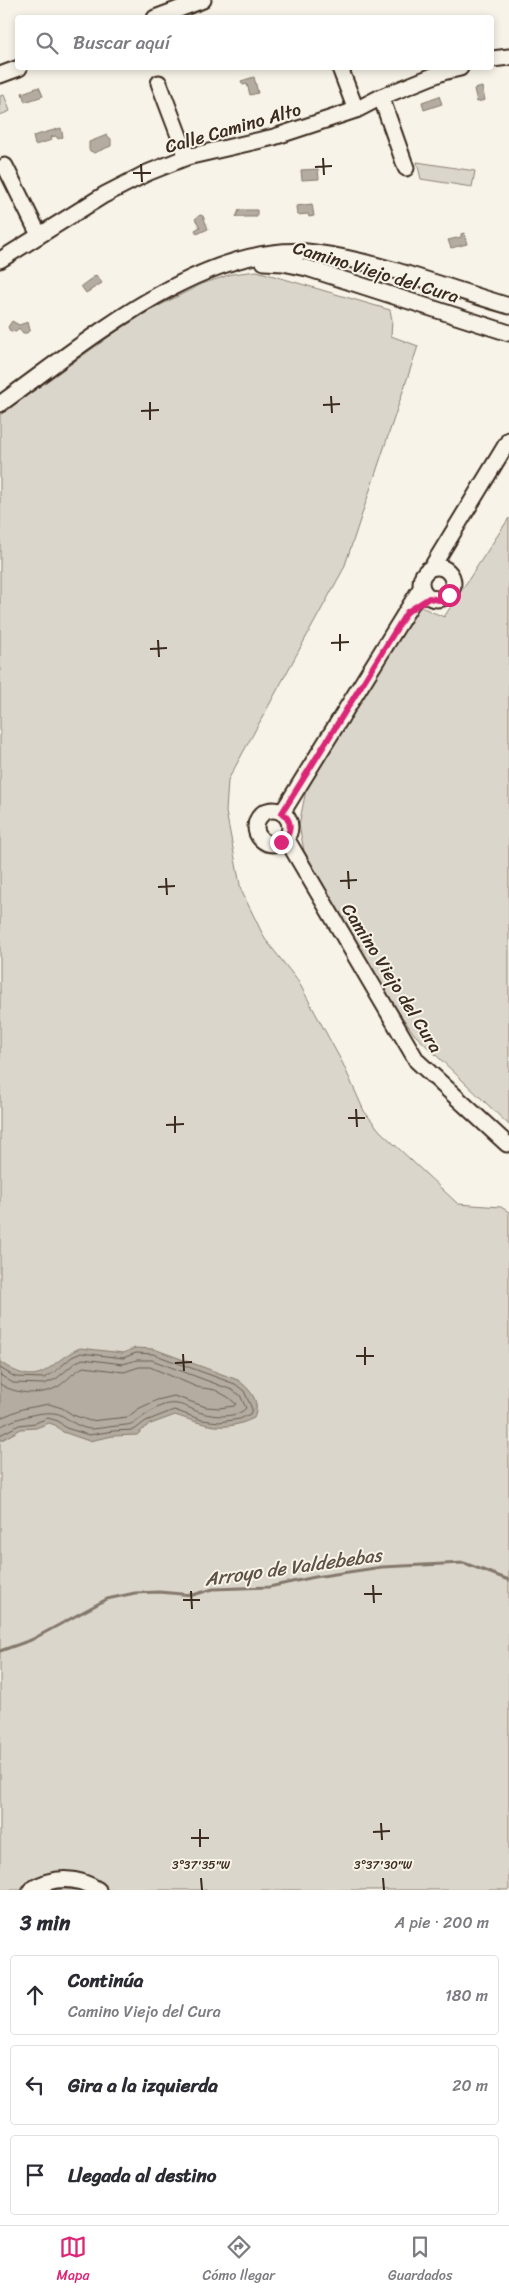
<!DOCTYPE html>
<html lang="es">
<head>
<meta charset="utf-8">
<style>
	body { margin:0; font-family:Sriracha,sans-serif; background:#f7f7f7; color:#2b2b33 }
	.stop { position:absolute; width:15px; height:15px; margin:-11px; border:4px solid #db2777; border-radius:50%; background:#fff }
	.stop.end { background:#db2777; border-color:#fff; box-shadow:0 1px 5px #0008 }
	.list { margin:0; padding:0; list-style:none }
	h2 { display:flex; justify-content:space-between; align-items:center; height:65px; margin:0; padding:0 20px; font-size:21px }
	h2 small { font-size:16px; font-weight:400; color:#7c7c81 }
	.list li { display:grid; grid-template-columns:32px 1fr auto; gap:15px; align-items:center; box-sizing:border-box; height:80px; margin:0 10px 10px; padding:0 10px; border:1px solid #e1e1e2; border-radius:5px }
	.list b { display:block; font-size:19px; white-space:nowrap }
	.list p { margin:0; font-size:16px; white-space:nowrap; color:#7c7c81 }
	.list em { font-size:16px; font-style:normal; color:#7c7c81 }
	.icon { flex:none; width:28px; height:28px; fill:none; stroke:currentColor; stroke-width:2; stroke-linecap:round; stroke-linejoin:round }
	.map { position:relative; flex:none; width:509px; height:1890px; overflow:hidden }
	.search { position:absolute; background:#fff; box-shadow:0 2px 8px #0003; left:15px; right:15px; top:15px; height:55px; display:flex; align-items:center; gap:12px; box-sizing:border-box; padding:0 18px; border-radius:5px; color:#7c7c81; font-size:19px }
	.sheet { height:335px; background:#fff }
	nav { display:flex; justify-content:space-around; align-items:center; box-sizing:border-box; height:70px; border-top:1px solid #e1e1e2; background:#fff; font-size:14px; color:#7c7c81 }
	nav a { display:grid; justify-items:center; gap:2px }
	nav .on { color:#db2777 }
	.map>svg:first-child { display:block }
	.green { fill:#dbd6cb; stroke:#8b8074 }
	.water { fill:#b4aca0; stroke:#84786c }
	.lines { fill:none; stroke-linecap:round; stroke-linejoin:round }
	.shore { stroke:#6b5e52; stroke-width:1 }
	.stream { stroke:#84786c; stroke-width:3 }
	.minor-casing { stroke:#3b2a1e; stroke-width:19 }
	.minor { stroke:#f7f3e8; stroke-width:15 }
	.route { stroke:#db2777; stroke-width:6 }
	.ticks { fill:none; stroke:#3b2a1e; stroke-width:2 }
	.labels { text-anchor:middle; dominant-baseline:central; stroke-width:4; stroke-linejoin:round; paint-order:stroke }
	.street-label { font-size:18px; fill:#3b2a1e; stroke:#f7f3e8 }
	.water-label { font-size:19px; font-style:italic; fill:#5f5145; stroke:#f7f3e8 }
	.ticks-label { font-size:12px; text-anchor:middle; fill:#3b2a1e; stroke:#f7f3e8; stroke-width:4; stroke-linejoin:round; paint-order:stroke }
</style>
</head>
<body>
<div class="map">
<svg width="509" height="1890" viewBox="0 0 509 1890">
	<rect width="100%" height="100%" fill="#f7f3e8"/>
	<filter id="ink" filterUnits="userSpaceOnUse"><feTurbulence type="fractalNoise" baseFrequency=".02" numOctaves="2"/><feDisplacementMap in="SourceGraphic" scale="10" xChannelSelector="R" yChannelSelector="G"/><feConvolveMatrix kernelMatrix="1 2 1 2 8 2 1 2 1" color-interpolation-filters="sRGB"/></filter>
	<g filter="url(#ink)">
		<path class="green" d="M4 95 10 111 0 115V96Z
			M417 162 475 171 472 187 421 179Z
			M257 271 390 310 392 320 391 336 418 346 344 568 228 780 226 812 241 890 265 939 298 981 343 1064 364 1111 380 1131 458 1204 501 1207 509 1212V1890H0V415L135 318 202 284 232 274Z
			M509 518V1125L414 1034 391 1001 304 851 299 825 306 790 369 684 415 613 421 607 444 617Z"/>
		<path class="water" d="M254 77 258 93 250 95 247 84 243 85 241 81Z
			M39 87 43 96 25 102 22 93Z
			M482 87 485 100 477 102 474 89Z
			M439 96 442 104 424 110 422 102Z
			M61 128 63 137 58 139 56 136 51 137 52 140 35 145 33 136Z
			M107 135 111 139V146L94 153 89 150V142Z
			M318 169 319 179 302 180 301 170Z
			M312 204 314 216 309 217 308 214 297 215 296 206Z
			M239 210H257V217H236Z
			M200 215 203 216 208 229 197 234 195 230 200 227 195 219Z
			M464 233 467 244 451 248 448 240 461 237V234Z
			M96 275 102 283 86 293 81 286Z
			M12 321 19 325 28 322 30 330 27 333H23L19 328 16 332 10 331 8 327Z
			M80 1348 123 1353 135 1348 154 1349 238 1380C251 1390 261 1402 254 1418 223 1433 206 1425 175 1415L148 1425 137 1435 113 1436 89 1441 63 1432 55 1425 49 1423 36 1428 21 1429 0 1441V1362C44 1392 46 1362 80 1348Z"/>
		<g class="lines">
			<path class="shore" d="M0 1368 15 1377 44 1378 53 1373 72 1357 81 1353 123 1358 136 1353 153 1354 235 1384 244 1391 252 1409 250 1414 240 1419 219 1422 202 1420 174 1410 146 1421 134 1430 113 1431 89 1435 66 1428 58 1421 48 1418 35 1423 19 1425 0 1435
				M0 1375 13 1383 44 1384 56 1379 76 1362 83 1359 123 1364 137 1360H152L232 1390 240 1395 246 1408C237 1418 215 1417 202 1413 194 1411 186 1405 177 1404 160 1401 146 1416 133 1423 131 1424 128 1425 126 1425 114 1426 103 1428 92 1429 80 1429 70 1420 61 1415 48 1408 12 1419 0 1427
				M0 1384C16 1395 43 1396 59 1386 68 1380 75 1370 84 1367L124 1372 139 1367H150L197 1387 215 1390 228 1397 236 1404 234 1406 219 1408 206 1407 174 1396 157 1400 138 1409 128 1417 90 1421 73 1415 62 1408 49 1404 22 1409 0 1418"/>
			<path class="stream" d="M0 1651 31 1640 107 1599 135 1593 159 1592 193 1595 213 1589 269 1587 315 1577 382 1567 464 1563 509 1580"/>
			<g class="minor-casing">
				<path id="minor" d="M155 18 203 0
					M492 59 509 57
					M340 68 356 110
					M0 75 19 68
					M159 83 187 157
					M381 97 406 168
					M5 166 39 235
					M0 260 104 195 147 173 187 157 274 137 356 110 381 97 443 72 460 68
					M264 262 283 263 307 268 509 333
					M0 404C83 345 207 238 315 253 378 261 448 288 509 306
					M432 567 509 440
					M421 583a16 16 0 1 1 32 0a16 16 0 1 1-32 0Z
					M256 827a17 17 0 1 1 34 0a17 17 0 1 1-34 0Z
					M282 813 421 588
					M286 838 417 1061 507 1144
					M31 1890C52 1876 77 1876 98 1890"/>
			</g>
			<use href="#minor" class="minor"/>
		</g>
	</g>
	<g class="lines" filter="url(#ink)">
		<path class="route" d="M281 842C292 834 293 821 282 813L407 612 429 598 439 600 449 595"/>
	</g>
	<path class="ticks" d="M323 158 324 175M141 164 142 182M315 167 332 166M133 173H151M331 396 332 413M150 402V420M323 405 340 404M141 411 159 410M340 634V651M158 640 159 657M331 643 349 642M150 649 167 648M348 871 349 889M166 878 167 895M340 881 357 880M158 887 175 886M356 1109 357 1127M175 1116V1133M348 1118H365M166 1125 184 1124M365 1347V1365M183 1354 184 1371M356 1356H374M175 1363 192 1362M373 1585 374 1603M191 1591 192 1609M364 1594H382M183 1600H200M381 1823 382 1840M200 1829V1847M373 1832 390 1831M191 1838H209M201 1878 202 1890M383 1878 384 1890"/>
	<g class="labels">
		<g class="street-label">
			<text transform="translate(233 128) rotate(-16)">Calle Camino Alto</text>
			<text transform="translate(376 272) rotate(17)">Camino Viejo del Cura</text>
			<text transform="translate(392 978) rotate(58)">Camino Viejo del Cura</text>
		</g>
		<g class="water-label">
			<text transform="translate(293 1567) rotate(-8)">Arroyo de Valdebebas</text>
		</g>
	</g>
	<g class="ticks-label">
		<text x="201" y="1869">3°37'35"W</text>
		<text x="383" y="1869">3°37'30"W</text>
	</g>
</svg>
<div class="stop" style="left:449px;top:595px"></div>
<div class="stop end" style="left:281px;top:842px"></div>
<div class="search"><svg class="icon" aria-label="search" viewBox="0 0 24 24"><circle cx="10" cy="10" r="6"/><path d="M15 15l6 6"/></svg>Buscar aquí</div>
</div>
<section class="sheet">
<h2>3 min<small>A pie · 200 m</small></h2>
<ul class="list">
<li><svg class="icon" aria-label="ahead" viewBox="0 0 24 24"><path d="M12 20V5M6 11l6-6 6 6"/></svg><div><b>Continúa</b><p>Camino Viejo del Cura</p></div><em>180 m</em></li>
<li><svg class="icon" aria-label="left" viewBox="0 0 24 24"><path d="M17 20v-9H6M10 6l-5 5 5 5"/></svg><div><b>Gira a la izquierda</b></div><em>20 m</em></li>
<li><svg class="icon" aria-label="arrive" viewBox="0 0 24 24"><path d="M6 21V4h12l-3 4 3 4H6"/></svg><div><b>Llegada al destino</b></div></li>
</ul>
</section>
<nav>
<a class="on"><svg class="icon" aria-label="map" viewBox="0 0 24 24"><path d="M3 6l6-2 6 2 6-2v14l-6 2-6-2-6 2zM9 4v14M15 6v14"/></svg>Mapa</a>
<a><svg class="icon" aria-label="directions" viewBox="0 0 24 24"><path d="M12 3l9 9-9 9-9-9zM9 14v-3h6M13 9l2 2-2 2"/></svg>Cómo llegar</a>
<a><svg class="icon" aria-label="saved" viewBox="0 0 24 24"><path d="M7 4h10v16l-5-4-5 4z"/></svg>Guardados</a>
</nav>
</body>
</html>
